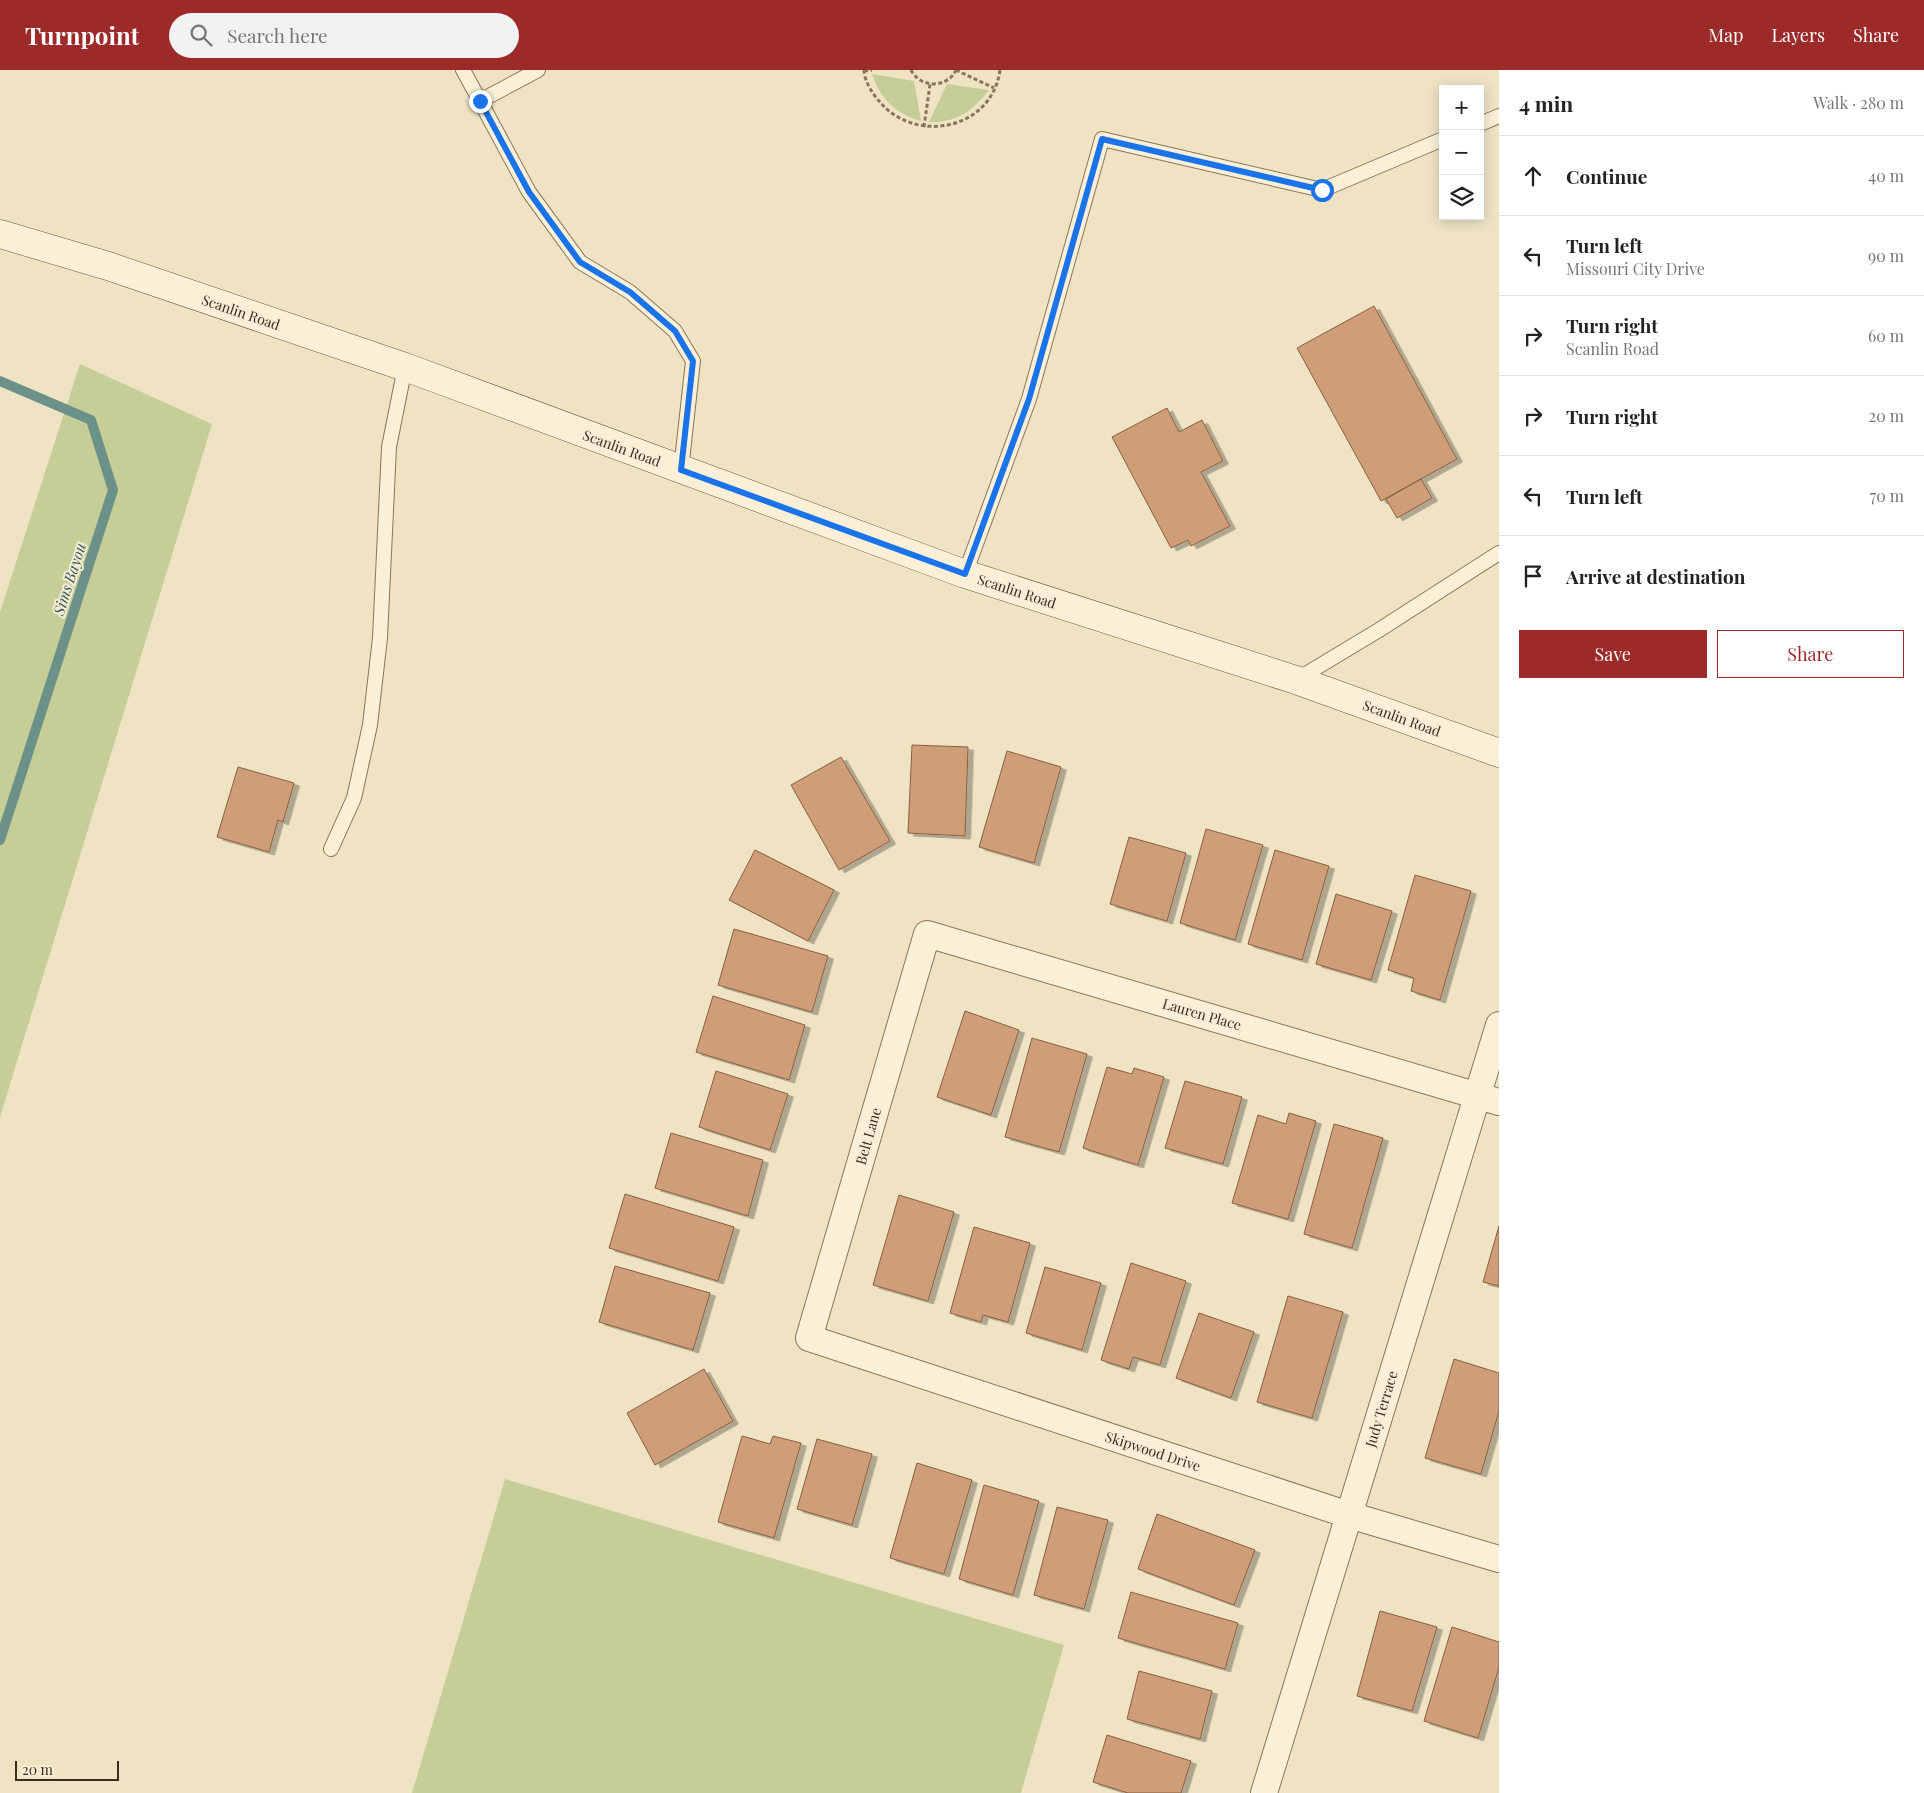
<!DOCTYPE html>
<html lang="en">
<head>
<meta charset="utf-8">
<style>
	body { margin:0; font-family:"Playfair Display",serif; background:#f2f2f2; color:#222 }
	.controls { position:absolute; right:15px; top:15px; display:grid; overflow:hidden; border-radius:0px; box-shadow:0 2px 12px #0003 }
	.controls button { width:45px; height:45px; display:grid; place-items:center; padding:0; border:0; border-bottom:1px solid #e0e0e0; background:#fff; color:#222; font:25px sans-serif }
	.scale { position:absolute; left:15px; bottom:12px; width:104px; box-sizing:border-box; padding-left:5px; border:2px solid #3a2c1e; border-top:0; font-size:14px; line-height:18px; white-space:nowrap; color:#3a2c1e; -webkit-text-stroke:4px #f6edd4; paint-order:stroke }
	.stop { position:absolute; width:15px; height:15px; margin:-11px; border:4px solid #1a73e8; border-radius:50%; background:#fff }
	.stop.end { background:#1a73e8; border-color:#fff; box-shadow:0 1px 5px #0008 }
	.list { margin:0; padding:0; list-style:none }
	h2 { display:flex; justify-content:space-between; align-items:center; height:65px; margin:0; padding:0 20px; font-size:21px }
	h2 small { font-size:16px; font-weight:400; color:#767676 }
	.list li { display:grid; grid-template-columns:32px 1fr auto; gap:15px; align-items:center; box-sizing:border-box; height:80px; padding:0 20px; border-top:1px solid #e0e0e0 }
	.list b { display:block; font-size:19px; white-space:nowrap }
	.list p { margin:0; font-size:16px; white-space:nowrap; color:#767676 }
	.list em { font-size:16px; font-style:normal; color:#767676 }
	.actions { display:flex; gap:10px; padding:15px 20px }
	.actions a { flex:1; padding:11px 0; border:1px solid #9b2a29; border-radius:0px; text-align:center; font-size:18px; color:#9b2a29 }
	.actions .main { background:#9b2a29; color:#fff }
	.icon { flex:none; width:28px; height:28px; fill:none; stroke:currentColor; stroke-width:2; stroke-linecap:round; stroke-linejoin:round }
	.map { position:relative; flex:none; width:1499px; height:1723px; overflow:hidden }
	header { display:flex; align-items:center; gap:30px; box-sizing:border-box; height:70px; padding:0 25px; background:#9b2a29; color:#fff }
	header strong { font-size:24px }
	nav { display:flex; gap:28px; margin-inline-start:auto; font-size:18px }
	.search { width:350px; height:45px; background:#f2f2f2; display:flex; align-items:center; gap:12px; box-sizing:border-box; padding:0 18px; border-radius:28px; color:#767676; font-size:19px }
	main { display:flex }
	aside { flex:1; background:#fff }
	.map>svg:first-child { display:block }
	.green { fill:#c6ce98 }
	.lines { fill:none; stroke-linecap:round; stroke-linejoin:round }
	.stream { stroke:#6c9189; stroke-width:10 }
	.building { fill:#ce9e79; stroke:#8a5e3f; filter:url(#shadow) }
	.lane-casing { stroke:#8a755a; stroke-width:16 }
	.street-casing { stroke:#8a755a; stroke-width:28 }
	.secondary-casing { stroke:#6c563d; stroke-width:29 }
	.path { stroke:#8a755a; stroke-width:3; stroke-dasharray:4 2.5; stroke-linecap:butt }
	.lane { stroke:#faf0d8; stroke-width:14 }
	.street { stroke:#faf0d8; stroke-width:26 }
	.secondary { stroke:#faf0d8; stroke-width:28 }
	.route { stroke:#1a73e8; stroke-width:6 }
	.labels { text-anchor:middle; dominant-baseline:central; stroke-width:4; stroke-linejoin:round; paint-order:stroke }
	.street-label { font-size:14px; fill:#3a2c1e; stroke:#f6edd4 }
	.water-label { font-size:15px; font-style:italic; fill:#2d5a58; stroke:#f6edd4 }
</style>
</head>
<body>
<header>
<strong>Turnpoint</strong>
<div class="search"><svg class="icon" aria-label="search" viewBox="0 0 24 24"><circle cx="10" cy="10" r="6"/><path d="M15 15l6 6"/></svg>Search here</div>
<nav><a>Map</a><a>Layers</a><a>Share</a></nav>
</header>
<main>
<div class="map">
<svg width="1499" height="1723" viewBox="0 0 1499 1723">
	<defs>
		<filter id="shadow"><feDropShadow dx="5.5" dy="3" stdDeviation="0" flood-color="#0004"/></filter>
	</defs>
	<rect width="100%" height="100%" fill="#efe3c4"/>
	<path class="green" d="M872 4 914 11 921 51C896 44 880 29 872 4Z
		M947 14 989 20C973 41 956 53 929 52Z
		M80 294 212 354 0 1047V542Z
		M505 1409 1064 1575 1021 1723H412Z"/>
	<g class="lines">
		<path class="stream" d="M0 311 91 350 113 420 0 770"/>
	</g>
	<path class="building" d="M1374 236 1457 389 1381 431 1297 278Z
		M1167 338 1179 362 1202 350 1223 391 1201 402 1230 456 1191 476 1188 470 1171 478 1112 367Z
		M1421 409 1432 428 1397 448 1386 429Z
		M912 675 968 677 965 766 908 763Z
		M1007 681 1061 697 1034 793 979 777Z
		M841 687 890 771 839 800 791 715Z
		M238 697 294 713 283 752 278 750 269 782 217 767Z
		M1206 759 1263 775 1235 870 1180 853Z
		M1129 767 1186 783 1167 851 1110 834Z
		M755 780 834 820 808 871 729 830Z
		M1275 780 1329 796 1302 890 1248 874Z
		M1415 805 1471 821 1440 930 1411 921 1414 908 1388 900Z
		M1336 824 1392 841 1371 910 1316 894Z
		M734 859 828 886 812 942 718 915Z
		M713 926 805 955 789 1010 696 982Z
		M965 941 1019 960 991 1045 937 1027Z
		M1032 968 1087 984 1059 1082 1005 1067Z
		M1107 997 1132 1004 1134 998 1164 1007 1138 1095 1083 1078Z
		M716 1001 788 1024 770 1080 699 1057Z
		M1185 1011 1242 1027 1223 1094 1165 1078Z
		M1289 1043 1316 1051 1288 1149 1232 1133 1258 1045 1286 1054Z
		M1334 1054 1383 1068 1352 1178 1304 1164Z
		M671 1063 763 1090 748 1146 655 1118Z
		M625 1124 734 1157 718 1211 609 1178Z
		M899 1125 954 1142 928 1231 873 1215Z
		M1499 1156V1216L1483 1212Z
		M974 1157 1030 1173 1008 1252 983 1245 981 1252 950 1243Z
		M1131 1193 1186 1211 1160 1295 1133 1287 1129 1299 1101 1290Z
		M615 1196 710 1223 693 1280 599 1252Z
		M1045 1197 1101 1213 1082 1280 1026 1263Z
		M1288 1226 1343 1242 1312 1348 1257 1332Z
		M1199 1243 1254 1262 1231 1328 1176 1308Z
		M1454 1289 1499 1303V1341L1481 1404 1425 1388Z
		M704 1299 733 1351 655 1395 627 1343Z
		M742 1366 770 1374 773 1366 801 1373 774 1468 718 1452Z
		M817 1369 872 1384 852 1455 797 1439Z
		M917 1393 972 1410 944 1504 890 1488Z
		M984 1415 1039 1431 1013 1525 959 1509Z
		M1057 1437 1108 1450 1084 1539 1034 1525Z
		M1157 1444 1255 1480 1234 1535 1138 1499Z
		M1131 1522 1238 1553 1225 1599 1118 1568Z
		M1380 1541 1437 1557 1412 1641 1357 1626Z
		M1452 1557 1499 1572V1597L1478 1668 1424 1651Z
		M1139 1601 1212 1621 1200 1669 1127 1649Z
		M1107 1665 1191 1691 1181 1723H1128L1093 1712Z"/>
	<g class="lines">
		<g class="lane-casing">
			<path id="lane" d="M463 0 480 31 538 0
				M480 31 529 122 580 192 630 222 675 261 693 291 681 400
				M1480 54 1499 46
				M965 504 1029 329 1102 69 1322 120 1443 69
				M1296 610 1379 560 1499 483
				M331 779 354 728 370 655 380 568 389 377 405 297"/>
		</g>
		<g class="street-casing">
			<path id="street" d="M1499 1032 927 864 809 1268 1349 1445 1499 1489
				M1264 1723 1499 955"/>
		</g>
		<g class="secondary-casing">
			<path id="secondary" d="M0 164 108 196 405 297 965 504 1296 610 1499 683"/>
		</g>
		<path class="path" d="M864 0C864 10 872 23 879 31 915 75 992 60 1000 0
			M911 0C920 18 947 19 956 0
			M956 0 994 18
			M864 1 872 0
			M924 57 930 14"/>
		<use href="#lane" class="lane"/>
		<use href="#street" class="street"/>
		<use href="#secondary" class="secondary"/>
	</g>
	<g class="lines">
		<path class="route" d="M480 31 529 122 580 192 630 222 675 261 693 291 681 400 965 504 1029 329 1102 69 1322 120"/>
	</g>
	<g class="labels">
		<g class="street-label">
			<text transform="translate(241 242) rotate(19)">Scanlin Road</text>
			<text transform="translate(622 378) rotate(20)">Scanlin Road</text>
			<text transform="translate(1017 521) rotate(18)">Scanlin Road</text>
			<text transform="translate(1402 648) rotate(20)">Scanlin Road</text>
			<text transform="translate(1202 944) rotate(16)">Lauren Place</text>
			<text transform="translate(868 1066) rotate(-74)">Belt Lane</text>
			<text transform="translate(1381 1339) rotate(-73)">Judy Terrace</text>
			<text transform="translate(1153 1381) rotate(18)">Skipwood Drive</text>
		</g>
		<g class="water-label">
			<text transform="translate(69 509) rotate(-72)">Sims Bayou</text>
		</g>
	</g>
</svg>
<div class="controls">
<button>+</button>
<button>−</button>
<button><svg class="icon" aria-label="layers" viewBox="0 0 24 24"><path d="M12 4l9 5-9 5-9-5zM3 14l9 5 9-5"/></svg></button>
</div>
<div class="scale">20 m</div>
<div class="stop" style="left:1322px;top:120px"></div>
<div class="stop end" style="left:480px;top:31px"></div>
</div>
<aside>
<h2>4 min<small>Walk · 280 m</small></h2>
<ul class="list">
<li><svg class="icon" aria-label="ahead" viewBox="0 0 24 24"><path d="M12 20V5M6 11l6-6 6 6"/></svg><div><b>Continue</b></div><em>40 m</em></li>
<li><svg class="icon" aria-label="left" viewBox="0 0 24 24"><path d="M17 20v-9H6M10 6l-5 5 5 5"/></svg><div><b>Turn left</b><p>Missouri City Drive</p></div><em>90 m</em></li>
<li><svg class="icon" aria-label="right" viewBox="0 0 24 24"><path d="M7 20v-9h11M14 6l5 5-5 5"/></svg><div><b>Turn right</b><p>Scanlin Road</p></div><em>60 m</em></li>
<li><svg class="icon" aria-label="right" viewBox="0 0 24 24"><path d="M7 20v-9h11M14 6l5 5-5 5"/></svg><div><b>Turn right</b></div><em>20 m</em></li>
<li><svg class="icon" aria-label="left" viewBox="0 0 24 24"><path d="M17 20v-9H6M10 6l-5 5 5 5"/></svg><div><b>Turn left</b></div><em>70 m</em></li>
<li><svg class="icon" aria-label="arrive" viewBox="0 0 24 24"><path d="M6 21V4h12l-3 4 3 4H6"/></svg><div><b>Arrive at destination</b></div></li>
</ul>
<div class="actions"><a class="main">Save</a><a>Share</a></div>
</aside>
</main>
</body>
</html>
